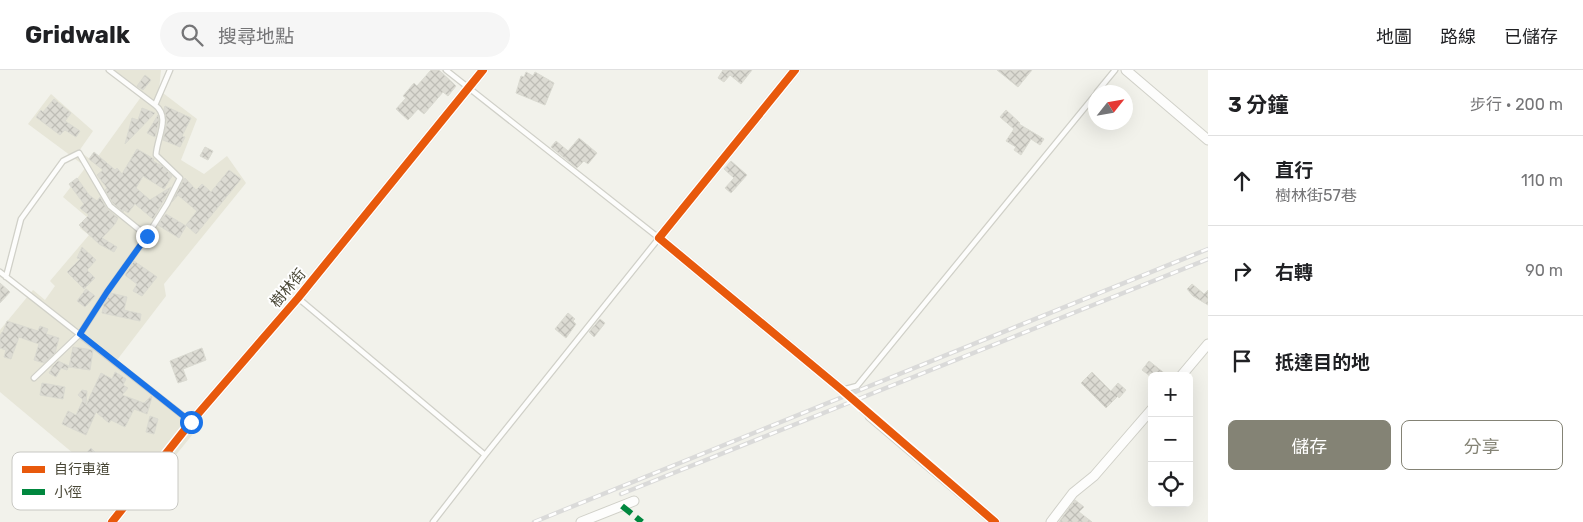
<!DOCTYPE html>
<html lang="zh-TW">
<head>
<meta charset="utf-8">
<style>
	body { margin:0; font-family:Rubik,"Noto Sans TC",sans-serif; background:#f6f6f6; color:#202124 }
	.controls { position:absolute; right:15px; bottom:15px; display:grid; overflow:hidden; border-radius:8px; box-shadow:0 5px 20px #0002 }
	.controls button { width:45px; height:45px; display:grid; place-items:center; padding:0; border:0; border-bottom:1px solid #e0e0e0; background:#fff; color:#202124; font:25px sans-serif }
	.compass { position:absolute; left:1088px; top:15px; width:45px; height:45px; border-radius:50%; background:#fff; box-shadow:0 5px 20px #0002; rotate:59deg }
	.stop { position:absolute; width:15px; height:15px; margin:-11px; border:4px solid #1a73e8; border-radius:50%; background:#fff }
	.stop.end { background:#1a73e8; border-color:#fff; box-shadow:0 1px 5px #0008 }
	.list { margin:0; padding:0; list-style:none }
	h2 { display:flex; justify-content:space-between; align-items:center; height:65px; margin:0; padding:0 20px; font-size:21px }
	h2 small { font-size:16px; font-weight:400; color:#757577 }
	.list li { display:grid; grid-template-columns:32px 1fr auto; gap:15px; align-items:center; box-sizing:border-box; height:90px; padding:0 20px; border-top:1px solid #e0e0e0 }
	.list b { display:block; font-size:19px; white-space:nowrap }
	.list p { margin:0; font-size:16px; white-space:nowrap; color:#757577 }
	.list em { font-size:16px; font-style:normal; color:#757577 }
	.actions { display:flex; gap:10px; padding:15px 20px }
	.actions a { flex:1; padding:11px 0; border:1px solid #848375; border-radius:8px; text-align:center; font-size:18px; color:#848375 }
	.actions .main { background:#848375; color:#fff }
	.icon { flex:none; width:28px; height:28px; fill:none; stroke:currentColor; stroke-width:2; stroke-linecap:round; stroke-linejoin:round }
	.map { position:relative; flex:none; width:1208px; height:452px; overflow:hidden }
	header { display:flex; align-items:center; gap:30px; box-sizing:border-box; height:70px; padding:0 25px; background:#fff; border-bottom:1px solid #e0e0e0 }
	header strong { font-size:24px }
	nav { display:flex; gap:28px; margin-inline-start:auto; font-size:18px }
	.search { width:350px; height:45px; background:#f6f6f6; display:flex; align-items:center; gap:12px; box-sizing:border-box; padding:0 18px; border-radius:28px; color:#757577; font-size:19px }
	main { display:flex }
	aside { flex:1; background:#fff }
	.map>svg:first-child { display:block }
	.residential { fill:#e7e6d8 }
	.building { fill:url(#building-cross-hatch); stroke:#dadad1 }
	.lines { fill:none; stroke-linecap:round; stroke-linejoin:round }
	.minor-tunnel { stroke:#d0d0c7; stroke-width:9; stroke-dasharray:9 4.5; stroke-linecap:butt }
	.service-casing { stroke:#d0d0c8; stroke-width:7 }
	.minor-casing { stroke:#d0d0c8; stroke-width:11 }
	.service { stroke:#fdfdfc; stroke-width:4.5 }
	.minor { stroke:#fdfdfc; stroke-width:9 }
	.rail-casing { stroke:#dadad9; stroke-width:4.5 }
	.rail { stroke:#fff; stroke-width:2.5; stroke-dasharray:8; stroke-linecap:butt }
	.quiet { stroke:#00873e; stroke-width:6; stroke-dasharray:12 6; stroke-linecap:butt }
	.cycleway-casing { stroke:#fff; stroke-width:11 }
	.cycleway { stroke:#e8590c; stroke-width:8 }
	.route { stroke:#1a73e8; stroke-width:6 }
	.labels { text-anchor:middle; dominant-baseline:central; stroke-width:4; stroke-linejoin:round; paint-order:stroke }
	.street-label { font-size:15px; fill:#494736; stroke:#fff }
	.key { fill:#fff; stroke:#c8c8c3; stroke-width:1 }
	.key-label { font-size:14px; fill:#494736 }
</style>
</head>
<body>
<header>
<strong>Gridwalk</strong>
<div class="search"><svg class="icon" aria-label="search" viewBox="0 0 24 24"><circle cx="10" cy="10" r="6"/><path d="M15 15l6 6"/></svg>搜尋地點</div>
<nav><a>地圖</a><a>路線</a><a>已儲存</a></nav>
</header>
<main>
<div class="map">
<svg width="1208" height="452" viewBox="0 0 1208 452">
	<defs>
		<pattern id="building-cross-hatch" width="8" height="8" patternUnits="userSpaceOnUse" patternTransform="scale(1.25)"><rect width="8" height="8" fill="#dcdbd3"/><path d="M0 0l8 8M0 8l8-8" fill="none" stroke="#bebdb6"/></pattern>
	</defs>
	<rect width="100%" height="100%" fill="#f2f2eb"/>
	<path class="residential" d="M106 0H161L159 20 197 49 181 90 204 104 227 86 246 113 164 214 166 226 117 290 197 359 135 435 0 322V260L33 220 45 230 55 216 50 211 89 165 80 158 88 148 63 127 86 97 28 54 51 24 93 61 79 81 94 92 141 27Z"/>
	<path class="building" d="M431 0H439L456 16 448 26 443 22 424 44 418 39 408 50 396 39 406 28 403 26 414 13 417 16Z
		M723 0H752L741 14 730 5 724 12 718 8Z
		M997 0H1032L1018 17Z
		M526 2 533 6 535 2 554 13 545 35 516 23 521 6 524 7Z
		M145 5 151 10 143 20 137 16Z
		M54 29 71 43 65 51 80 61 76 67 65 60 60 65 36 47 41 40 43 42Z
		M165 36 191 48 182 66 185 67 180 77 163 70 167 52 164 39Z
		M142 38 155 43 125 74 132 48 138 50Z
		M1006 40 1020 53 1019 54 1044 69 1040 75 1031 69 1021 85 1014 80 1016 77 1006 71 1014 59 1000 47Z
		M158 45 159 51 155 67 147 63Z
		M579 68 597 83 588 94 584 91 577 98 551 77 556 71 568 81Z
		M205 77 213 81 208 90 200 86Z
		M137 79 154 89 153 91 162 96 172 106 164 119 143 106 136 118 150 130 171 117 153 149 135 134 128 143 124 140 123 142 113 133 105 120 107 118 97 105 103 100 89 89 94 82 115 100 117 98 122 104Z
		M731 91 747 105 731 123 725 118 734 108 724 99Z
		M229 100 241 109 196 164 186 155 197 141 178 125 172 132 184 109 185 108 196 120 202 114 211 122Z
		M77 108 89 125 97 131 100 127 107 139 118 148 115 154 102 168 117 177 114 182 99 174 79 155 89 145 80 138 84 134 69 114Z
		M166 144 186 156 179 168 158 155Z
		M82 177 96 190 87 200 95 208 84 219 67 202 80 189 77 188Z
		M134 191 157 207 142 226 133 221 137 214 125 205Z
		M0 213 10 222 0 233Z
		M1192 214 1204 224 1208 220V235L1193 226 1187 219Z
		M86 219 95 226 85 237 77 231Z
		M111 223 127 227 124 240 141 244 140 251 102 243 104 234Z
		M568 243 575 249 573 251 576 254 566 268 555 259Z
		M600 249 605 253 594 267 589 262Z
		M7 251 38 261 40 256 48 259 46 264 59 268 55 283 44 293 34 290 39 274 19 267 11 289 4 287 6 280 0 278V266L2 262H3Z
		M73 277 93 280 90 300 69 297Z
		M202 278 206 290 183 299 187 310 178 313 170 291Z
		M58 291 69 296 67 300 61 298 56 307 49 303 53 296Z
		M1149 291 1168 306H1150L1142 300Z
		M115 302 126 309 123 315 128 318 122 325 144 333 151 326 152 327 147 344 134 339 125 357 111 350 109 353 96 342 86 365 62 354 68 341 76 345 83 330 78 325 82 320 87 321 86 335 101 303 112 309Z
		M1092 302 1111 321 1118 313 1126 320 1119 328 1118 326 1106 338 1081 313Z
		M42 313 65 317 63 329 40 325Z
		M150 346 158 349 154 364 146 362Z
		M91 378 101 388 86 405 101 419 85 436 59 412Z
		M1075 430 1084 437 1079 442 1092 452H1059Z"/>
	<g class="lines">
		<path class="minor-tunnel" d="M842 320 870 346"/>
		<g class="service-casing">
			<path id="service" d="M109 0 155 35
				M1097 22 1115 0
				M0 202 191 352
				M6 207 21 149 63 91 79 83 110 136 147 166
				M298 228 485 385 659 168 446 0
				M34 308 80 264 107 222 147 166 167 134 180 108 156 85C157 67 171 47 155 35L170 0
				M842 320 857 316 1096 24
				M433 452 485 385"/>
		</g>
		<g class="minor-casing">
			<path id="minor" d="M795 0 659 168 842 320
				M1126 0 1208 70
				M1181 306 1208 274
				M870 346 995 452
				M112 452 191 352 298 228 483 0
				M581 452 634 431
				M1051 452 1073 423 1094 406 1152 339"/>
		</g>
		<use href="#service" class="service"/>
		<use href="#minor" class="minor"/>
		<g class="rail-casing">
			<path id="rail" d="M621 424 1208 189
				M534 452 1208 179"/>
		</g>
		<use href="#rail" class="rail"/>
		<path class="quiet" d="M622 436 642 452"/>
		<g class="cycleway-casing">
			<path id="cycleway" d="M795 0 659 168 842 320 995 452
				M112 452 191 352 298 228 483 0"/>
		</g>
		<use href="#cycleway" class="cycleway"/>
	</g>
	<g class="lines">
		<path class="route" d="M147 166 107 222 80 264 191 352"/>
	</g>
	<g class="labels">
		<g class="street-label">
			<text transform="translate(288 218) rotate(-50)">樹林街</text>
		</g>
	</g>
	<rect x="12" y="382" width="166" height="58" rx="8" class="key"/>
	<rect x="22" y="396" width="23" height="7" fill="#e8590c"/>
	<rect x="22" y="419" width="23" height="6" fill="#00873e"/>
	<g class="key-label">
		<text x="54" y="404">自行車道</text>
		<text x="54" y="427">小徑</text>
	</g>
</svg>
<div class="controls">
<button>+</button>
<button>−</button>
<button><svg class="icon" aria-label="locate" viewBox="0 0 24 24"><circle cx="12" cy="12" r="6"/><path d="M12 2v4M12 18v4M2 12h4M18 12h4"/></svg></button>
</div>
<svg class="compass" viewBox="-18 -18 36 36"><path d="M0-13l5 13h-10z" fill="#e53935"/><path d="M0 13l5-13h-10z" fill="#757577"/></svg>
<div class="stop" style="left:191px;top:352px"></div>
<div class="stop end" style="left:147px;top:166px"></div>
</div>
<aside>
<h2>3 分鐘<small>步行 · 200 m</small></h2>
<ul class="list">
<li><svg class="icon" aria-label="ahead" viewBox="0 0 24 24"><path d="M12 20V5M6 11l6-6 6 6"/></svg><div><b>直行</b><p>樹林街57巷</p></div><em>110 m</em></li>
<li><svg class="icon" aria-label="right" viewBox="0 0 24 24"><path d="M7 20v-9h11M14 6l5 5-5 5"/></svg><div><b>右轉</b></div><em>90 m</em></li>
<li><svg class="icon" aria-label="arrive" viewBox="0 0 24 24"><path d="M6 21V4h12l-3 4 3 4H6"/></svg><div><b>抵達目的地</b></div></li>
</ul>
<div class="actions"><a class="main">儲存</a><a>分享</a></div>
</aside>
</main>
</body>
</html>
